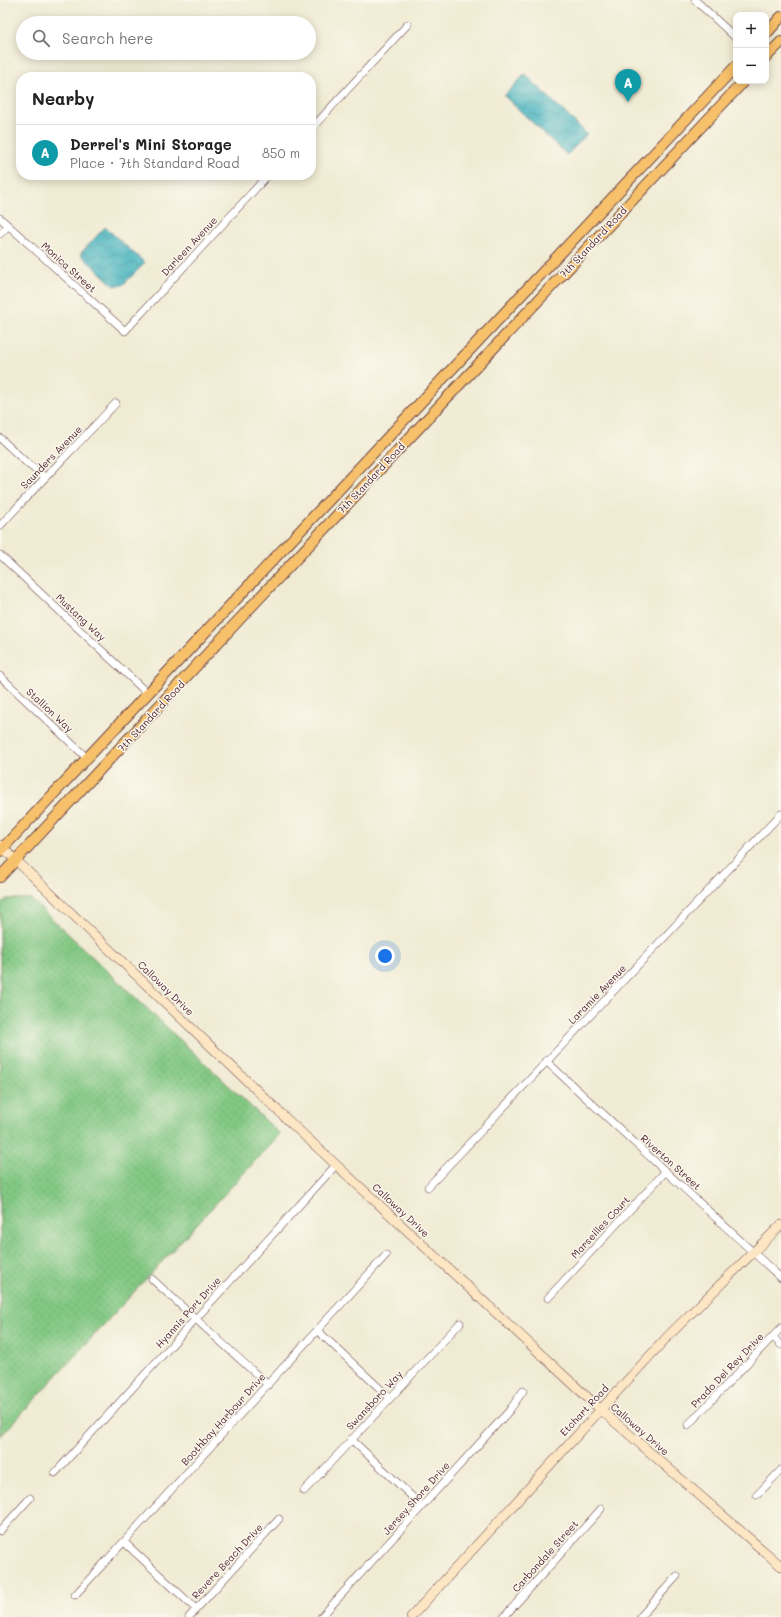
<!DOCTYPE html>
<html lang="en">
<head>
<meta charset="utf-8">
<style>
	body { margin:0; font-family:Mali,sans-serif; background:#f2f2f2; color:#222 }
	.controls { position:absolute; right:12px; top:12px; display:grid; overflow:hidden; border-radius:8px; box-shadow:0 2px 10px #0003 }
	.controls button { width:36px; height:36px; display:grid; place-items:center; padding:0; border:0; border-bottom:1px solid #e0e0e0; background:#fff; color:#222; font:20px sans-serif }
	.you { position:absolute; left:385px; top:956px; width:14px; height:14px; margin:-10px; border:3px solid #fff; border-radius:50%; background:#1a73e8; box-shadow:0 0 0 6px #1a73e833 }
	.badge { display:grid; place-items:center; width:26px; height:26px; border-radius:50%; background:#1f6fb2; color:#fff; font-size:13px; font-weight:700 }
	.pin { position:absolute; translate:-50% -33px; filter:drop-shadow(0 1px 2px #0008) }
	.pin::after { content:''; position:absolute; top:21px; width:14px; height:12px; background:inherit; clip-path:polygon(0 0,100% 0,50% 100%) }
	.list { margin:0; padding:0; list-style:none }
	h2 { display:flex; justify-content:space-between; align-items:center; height:52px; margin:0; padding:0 16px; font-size:17px }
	h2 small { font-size:13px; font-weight:400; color:#767676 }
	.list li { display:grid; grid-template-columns:26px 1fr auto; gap:12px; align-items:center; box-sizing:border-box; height:56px; padding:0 16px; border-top:1px solid #e0e0e0 }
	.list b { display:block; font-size:15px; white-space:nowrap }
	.list p { margin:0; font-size:13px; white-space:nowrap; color:#767676 }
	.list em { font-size:13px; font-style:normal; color:#767676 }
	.icon { flex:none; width:22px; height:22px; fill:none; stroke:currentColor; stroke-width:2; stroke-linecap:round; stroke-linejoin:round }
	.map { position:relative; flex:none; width:781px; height:1617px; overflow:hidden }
	.search { position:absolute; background:#fff; box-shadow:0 2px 10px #0003; left:16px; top:16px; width:300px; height:44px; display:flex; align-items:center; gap:10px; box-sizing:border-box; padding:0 14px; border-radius:22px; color:#767676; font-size:15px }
	.panel { position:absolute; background:#fff; box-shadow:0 2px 10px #0003; left:16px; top:72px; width:300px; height:108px; border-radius:16px }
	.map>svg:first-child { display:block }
	.grass { fill:url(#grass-dots); stroke:#667457 }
	.water { fill:url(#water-waves); stroke:#476974 }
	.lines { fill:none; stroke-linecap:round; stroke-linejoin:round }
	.street-casing { stroke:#633e44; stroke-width:8 }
	.secondary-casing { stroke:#633e44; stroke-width:10 }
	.primary-casing { stroke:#633e44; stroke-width:12 }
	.street { stroke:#fff; stroke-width:7 }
	.secondary { stroke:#fce6c4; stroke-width:9 }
	.primary { stroke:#f7c06b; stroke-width:10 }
	.labels { text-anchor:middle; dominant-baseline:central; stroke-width:3; stroke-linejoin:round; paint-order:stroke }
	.street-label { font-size:10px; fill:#4a1f2b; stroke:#fbf7ec }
</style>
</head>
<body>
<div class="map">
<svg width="781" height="1617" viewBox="0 0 781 1617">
	<defs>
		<pattern id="grass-dots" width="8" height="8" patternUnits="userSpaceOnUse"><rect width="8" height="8" fill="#82c883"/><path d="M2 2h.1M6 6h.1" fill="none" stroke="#72ab71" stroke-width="1.8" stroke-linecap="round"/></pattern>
		<pattern id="water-waves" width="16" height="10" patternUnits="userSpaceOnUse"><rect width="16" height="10" fill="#44b3be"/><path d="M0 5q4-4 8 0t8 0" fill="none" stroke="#3b919b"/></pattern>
	</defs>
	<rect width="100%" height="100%" fill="#fbf7ec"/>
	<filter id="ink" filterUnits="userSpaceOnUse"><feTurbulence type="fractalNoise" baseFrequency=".025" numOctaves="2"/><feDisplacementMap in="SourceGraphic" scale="8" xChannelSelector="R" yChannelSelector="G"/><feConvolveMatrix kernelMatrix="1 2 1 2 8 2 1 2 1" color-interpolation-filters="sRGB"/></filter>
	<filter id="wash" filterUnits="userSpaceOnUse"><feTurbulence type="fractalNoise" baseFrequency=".012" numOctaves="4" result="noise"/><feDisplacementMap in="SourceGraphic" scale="16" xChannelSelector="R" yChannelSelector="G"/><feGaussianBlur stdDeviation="0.9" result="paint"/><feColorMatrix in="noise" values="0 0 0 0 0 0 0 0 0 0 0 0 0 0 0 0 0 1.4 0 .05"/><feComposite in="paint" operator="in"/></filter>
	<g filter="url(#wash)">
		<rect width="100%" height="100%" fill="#f0ebd3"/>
		<path class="grass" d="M7 899H31L280 1134 0 1437V904Z"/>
		<path class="water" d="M525 74 587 134 567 155 504 96Z
			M105 227 145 263 123 285 114 286 80 254Z"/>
	</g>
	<g filter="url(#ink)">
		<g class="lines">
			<g class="street-casing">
				<path id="street" d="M695 0 736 38
					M311 129 408 24
					M0 218 125 331 268 175
					M0 234 8 226
					M0 438 29 465 45 477
					M0 526C38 484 78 444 116 403
					M0 555 148 694
					M0 676 87 758
					M546 1061 781 1278
					M428 1187 781 814
					M152 1279 268 1385
					M548 1298 666 1171
					M318 1331 390 1398
					M773 1337 781 1345
					M688 1425 781 1328
					M351 1439 422 1506
					M55 1473 336 1165
					M304 1491 460 1323
					M757 1495 781 1470
					M0 1531 30 1498
					M124 1542 196 1609
					M75 1595 386 1255
					M189 1617 279 1519
					M321 1617 509 1411 523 1391
					M504 1617 601 1509
					M640 1617 677 1576"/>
			</g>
			<g class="secondary-casing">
				<path id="secondary" d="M0 845 292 1124 600 1409 781 1566
					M411 1617 668 1336 781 1225"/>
			</g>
			<g class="primary-casing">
				<path id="primary" d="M766 34 781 17
					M766 57 781 42
					M0 851 736 66
					M0 877 250 608 744 81"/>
			</g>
			<use href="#street" class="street"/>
			<use href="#secondary" class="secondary"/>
			<use href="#primary" class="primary"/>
		</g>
	</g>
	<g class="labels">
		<g class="street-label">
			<text transform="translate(593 242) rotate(-47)">7th Standard Road</text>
			<text transform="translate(189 246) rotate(-47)">Darleen Avenue</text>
			<text transform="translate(69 267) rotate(42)">Monica Street</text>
			<text transform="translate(51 457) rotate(-46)">Saunders Avenue</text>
			<text transform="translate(371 478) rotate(-47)">7th Standard Road</text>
			<text transform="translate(81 617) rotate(43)">Mustang Way</text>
			<text transform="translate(50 710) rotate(43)">Stallion Way</text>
			<text transform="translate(151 716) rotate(-47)">7th Standard Road</text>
			<text transform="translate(166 988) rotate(44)">Calloway Drive</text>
			<text transform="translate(597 994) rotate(-46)">Laramie Avenue</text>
			<text transform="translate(671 1162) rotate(42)">Riverton Street</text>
			<text transform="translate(401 1210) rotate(43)">Calloway Drive</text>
			<text transform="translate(600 1227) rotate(-47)">Marseilles Court</text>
			<text transform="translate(188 1312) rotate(-48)">Hyannis Port Drive</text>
			<text transform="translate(727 1370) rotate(-46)">Prado Del Rey Drive</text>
			<text transform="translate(374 1400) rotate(-47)">Swansboro Way</text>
			<text transform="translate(584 1410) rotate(-47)">Etchart Road</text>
			<text transform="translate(223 1419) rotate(-48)">Boothbay Harbour Drive</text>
			<text transform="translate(640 1429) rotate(41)">Calloway Drive</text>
			<text transform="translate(416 1498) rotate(-48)">Jersey Shore Drive</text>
			<text transform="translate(545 1556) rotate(-48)">Carbondale Street</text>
			<text transform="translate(227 1561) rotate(-47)">Revere Beach Drive</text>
		</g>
	</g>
</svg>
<div class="controls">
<button>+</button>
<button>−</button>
</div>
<div class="you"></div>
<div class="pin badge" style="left:628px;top:102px;background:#0f9aa8">A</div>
<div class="search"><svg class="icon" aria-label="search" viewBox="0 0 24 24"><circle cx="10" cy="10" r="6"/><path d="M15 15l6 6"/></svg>Search here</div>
<section class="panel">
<h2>Nearby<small></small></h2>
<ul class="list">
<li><span class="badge" style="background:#0f9aa8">A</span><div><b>Derrel's Mini Storage</b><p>Place · 7th Standard Road</p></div><em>850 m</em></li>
</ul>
</section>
</div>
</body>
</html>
